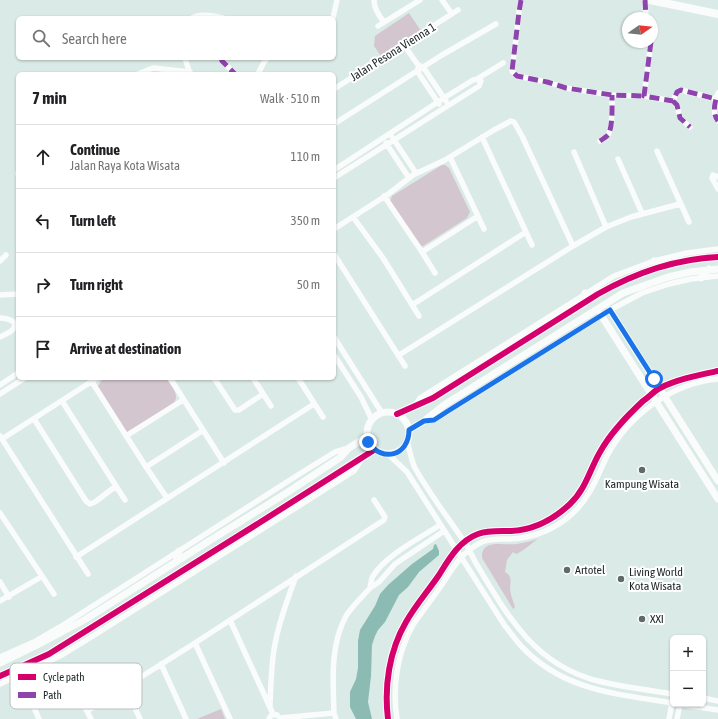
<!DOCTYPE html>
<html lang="en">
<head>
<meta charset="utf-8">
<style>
	body { margin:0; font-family:"Asap Condensed",sans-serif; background:#f2f2f2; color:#202124 }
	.controls { position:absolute; right:12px; bottom:12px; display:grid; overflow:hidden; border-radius:6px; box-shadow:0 1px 3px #0004 }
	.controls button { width:36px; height:36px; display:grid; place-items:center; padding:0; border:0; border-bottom:1px solid #e0e0e0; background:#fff; color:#202124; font:20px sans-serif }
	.compass { position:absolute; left:622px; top:12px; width:36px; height:36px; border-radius:50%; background:#fff; box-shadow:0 1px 3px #0004; rotate:76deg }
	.stop { position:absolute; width:12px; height:12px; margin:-9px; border:3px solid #1a73e8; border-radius:50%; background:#fff }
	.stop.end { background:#1a73e8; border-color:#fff; box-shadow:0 1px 4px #0008 }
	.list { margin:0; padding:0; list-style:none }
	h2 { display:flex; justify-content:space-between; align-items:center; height:52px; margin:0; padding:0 16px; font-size:17px }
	h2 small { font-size:13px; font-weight:400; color:#757577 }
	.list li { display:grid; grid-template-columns:26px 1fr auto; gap:12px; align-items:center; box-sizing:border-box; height:64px; padding:0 16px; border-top:1px solid #e0e0e0 }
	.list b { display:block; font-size:15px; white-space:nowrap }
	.list p { margin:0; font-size:13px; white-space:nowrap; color:#757577 }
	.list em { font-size:13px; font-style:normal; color:#757577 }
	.icon { flex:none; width:22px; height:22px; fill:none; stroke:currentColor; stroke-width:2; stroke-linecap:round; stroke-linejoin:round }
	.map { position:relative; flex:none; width:718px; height:719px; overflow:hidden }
	.search { position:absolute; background:#fff; box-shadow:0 1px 3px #0004; left:16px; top:16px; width:320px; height:44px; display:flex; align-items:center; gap:10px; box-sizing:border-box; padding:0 14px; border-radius:6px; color:#757577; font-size:15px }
	.panel { position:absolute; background:#fff; box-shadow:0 1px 3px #0004; left:16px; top:72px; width:320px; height:308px; border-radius:6px }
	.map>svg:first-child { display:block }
	.green { fill:#d3c6ce }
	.water { fill:#8cbbb4 }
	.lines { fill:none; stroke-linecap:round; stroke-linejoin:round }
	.minor { stroke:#f9fcfb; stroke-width:5.5 }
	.tertiary { stroke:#f9fcfb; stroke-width:7 }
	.secondary { stroke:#f9fcfb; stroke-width:8 }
	.quiet { stroke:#8e44ad; stroke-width:5; stroke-dasharray:10 5; stroke-linecap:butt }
	.cycleway-casing { stroke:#fff; stroke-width:8 }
	.cycleway { stroke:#d6006c; stroke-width:6 }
	.route { stroke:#1a73e8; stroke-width:5 }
	.poi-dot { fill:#5e6b69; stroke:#fff; stroke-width:1.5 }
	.labels { text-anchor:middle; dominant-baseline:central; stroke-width:4; stroke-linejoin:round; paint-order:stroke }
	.street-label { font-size:12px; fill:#1c2625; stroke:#fff }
	.poi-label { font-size:12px; fill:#1c2625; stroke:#fff; text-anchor:start }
	.key { fill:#fff; stroke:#bbbebe; stroke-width:1 }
	.key-label { font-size:11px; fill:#1c2625 }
</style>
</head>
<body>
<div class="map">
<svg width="718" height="719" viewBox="0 0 718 719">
	<rect width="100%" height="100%" fill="#daeae7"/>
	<path class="green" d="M409 13 423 34 383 59 374 46 375 36Z
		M442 165H445L449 168 470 212 467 218 423 246H419L390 202 392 196Z
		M106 378H166C171 386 180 394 174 403L127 432 124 430 97 388 101 381Z
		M538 539C530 544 524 551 516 554L513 552 507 560 505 572C513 576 510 583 510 590 511 596 513 601 515 607L513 609 482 558C481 538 504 546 517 544 524 543 531 541 538 539Z
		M221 709 225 719H197Z"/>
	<path class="water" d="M436 544 439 551V555L419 572 408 587 399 595 385 622 378 630 375 636 372 645 371 676 368 702 372 719H356L350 707V692L356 679 358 668V641L360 630 375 606 380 594 388 585 412 564 433 549 434 545Z"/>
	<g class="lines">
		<path class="minor" d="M374 0C374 9 379 16 384 22
			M442 0 452 14
			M521 0 519 12 512 71 517 76 547 82 566 88 612 95 644 96
			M645 0 646 18
			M192 18C202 13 213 16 223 18
			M333 18 337 0
			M378 26 420 0
			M651 42 644 96 673 101 677 92 681 90 716 99C714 107 713 114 718 121
			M404 45 418 65 423 67 446 101
			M185 58 190 74
			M221 58 222 61 235 74
			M418 68 417 71 439 104
			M138 74 153 68 190 72
			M258 74 263 64 267 58
			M477 79 503 63
			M334 89 458 10
			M716 99 718 93
			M673 101 677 105 680 118 690 127
			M334 124 442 55 496 24
			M392 137 416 173
			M482 137 532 245
			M600 141C603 139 606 137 608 135 613 127 612 105 612 95
			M386 143 409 178
			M657 151 689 222
			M574 152 606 227
			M450 157 484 229
			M618 159 642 213
			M334 170 444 98 473 80 480 79 481 81 479 86 334 178
			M18 173V174
			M718 177 713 175 712 178 718 189
			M384 196 422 252 435 273
			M353 217 383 258 419 316
			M334 229 387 195 413 175 445 160 494 130 511 121 514 122 522 136 573 246
			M422 252 478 216
			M334 254 405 366
			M0 261 6 255
			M0 295 18 294
			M412 305 526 232
			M0 318C5 318 18 320 14 328 12 332 4 335 0 337
			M334 337 382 413
			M334 355 361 397 372 420
			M399 355 573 246 606 227 631 217 680 204
			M170 378 224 463
			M214 378 235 410H239L263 394
			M253 378 271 406
			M298 378 323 417
			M92 382 146 467 167 498
			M0 385 18 373
			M0 394 25 378
			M415 406 420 398 614 276 654 261 687 253 718 249
			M34 419 86 501 90 504 95 502 116 486 62 401
			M424 421 434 420 610 310 642 293 669 284 691 279 718 276
			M0 436 88 574
			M126 436 183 400
			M2 439 97 378
			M407 441C410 450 411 460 415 468 430 495 450 520 467 546 471 552 473 559 477 565 508 617 535 665 598 681 622 687 648 690 673 694
			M389 455 407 472 505 626C511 633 516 641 522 647 564 691 617 694 673 703
			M146 467 202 431
			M116 486 125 500
			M0 513 54 594
			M440 525C420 538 386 555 373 576 371 579 371 584 370 588L379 582 395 564 444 531
			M76 557 314 404
			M0 582 9 597
			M0 601 41 577
			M230 620 273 714
			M195 643 230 719
			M0 657 36 641 60 627 301 473 335 452 349 448
			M161 664 186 719
			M0 684 62 655 93 636 354 471 362 458
			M125 686 140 719
			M75 688 91 719
			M703 698 718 701
			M31 701 39 719
			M678 704 718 710
			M270 705C271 685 271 664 275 644 279 621 288 598 296 576
			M87 711 195 643 384 520 385 517 374 500
			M280 718 334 713
			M269 719 270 717 273 714 277 715
			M336 719 334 713C333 681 330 645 346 616 352 606 362 597 370 588
			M388 719C384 687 389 651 406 622 415 606 428 591 439 575 449 559 459 541 478 534 488 530 500 531 511 531 533 530 554 519 570 504 586 489 590 469 600 452 611 432 627 416 643 401 649 397 654 391 660 388 678 379 699 375 718 371
			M397 719C392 688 397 653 413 625 422 612 432 599 441 586 452 569 462 551 482 542 491 538 501 539 511 539 534 538 558 528 574 512 590 497 597 477 606 458 627 417 671 383 718 379
			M669 719 673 698
			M677 719 680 704"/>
		<path class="tertiary" d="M654 261 664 266
			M701 278 709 269
			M582 304 585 293
			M610 310 718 481
			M601 315 718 499
			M367 433a21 21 0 1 1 42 0a21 21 0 1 1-42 0Z
			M397 414 433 398 598 294C635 273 676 259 718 257
			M409 430 424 421 444 405 623 293 668 277 690 272 718 269
			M176 562 179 551
			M0 663 43 642 86 619 209 541 288 492 341 457 349 448 366 437
			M0 676 49 654 259 523 374 450"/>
		<path class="secondary" d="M650 0 718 14"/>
		<path class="quiet" d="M521 0 519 12 512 71 517 76 547 82 566 88 612 95 644 96
			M645 0 646 18
			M651 42 644 96 673 101 677 92 681 90 716 99C714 107 713 114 718 121
			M221 58 222 61 235 74
			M673 101 677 105 680 118 690 127
			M600 141C603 139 606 137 608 135 613 127 612 105 612 95"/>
		<g class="cycleway-casing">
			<path id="cycleway" d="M397 414 433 398 598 294C635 273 676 259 718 257
				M0 676 49 654 259 523 374 450
				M388 719C384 687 389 651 406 622 415 606 428 591 439 575 449 559 459 541 478 534 488 530 500 531 511 531 533 530 554 519 570 504 586 489 590 469 600 452 611 432 627 416 643 401 649 397 654 391 660 388 678 379 699 375 718 371"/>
		</g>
		<use href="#cycleway" class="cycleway"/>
	</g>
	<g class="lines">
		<path class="route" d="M368 442C382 463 409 456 409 430L424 421 434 420 448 411 610 310 654 379"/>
	</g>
	<g class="poi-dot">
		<circle cx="642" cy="470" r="4"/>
		<circle cx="567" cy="570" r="4"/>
		<circle cx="621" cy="579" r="4"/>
		<circle cx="642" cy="619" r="4"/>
	</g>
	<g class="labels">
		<g class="street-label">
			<text transform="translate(393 52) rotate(-32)">Jalan Pesona Vienna 1</text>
		</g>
		<g class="poi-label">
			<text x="642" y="484" text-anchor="middle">Kampung Wisata</text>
			<text x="575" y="570">Artotel</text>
			<text x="629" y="572">Living World<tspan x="629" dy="14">Kota Wisata</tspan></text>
			<text x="650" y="619">XXI</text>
		</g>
	</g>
	<rect x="10" y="663" width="132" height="46" rx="6" class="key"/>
	<rect x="18" y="674" width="18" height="6" fill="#d6006c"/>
	<rect x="18" y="692" width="18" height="6" fill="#8e44ad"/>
	<g class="key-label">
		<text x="43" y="681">Cycle path</text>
		<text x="43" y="699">Path</text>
	</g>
</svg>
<div class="controls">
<button>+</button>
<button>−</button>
</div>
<svg class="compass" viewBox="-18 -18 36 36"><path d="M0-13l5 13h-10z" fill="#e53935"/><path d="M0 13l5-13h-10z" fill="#757577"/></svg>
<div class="stop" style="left:654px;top:379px"></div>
<div class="stop end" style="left:368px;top:442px"></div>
<div class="search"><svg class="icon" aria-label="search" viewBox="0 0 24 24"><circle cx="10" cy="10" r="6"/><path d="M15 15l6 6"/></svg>Search here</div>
<section class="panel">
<h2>7 min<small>Walk · 510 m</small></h2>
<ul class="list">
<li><svg class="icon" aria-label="ahead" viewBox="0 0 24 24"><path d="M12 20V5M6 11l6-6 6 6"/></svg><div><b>Continue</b><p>Jalan Raya Kota Wisata</p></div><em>110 m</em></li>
<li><svg class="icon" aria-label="left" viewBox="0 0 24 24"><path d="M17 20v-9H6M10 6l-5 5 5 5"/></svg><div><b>Turn left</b></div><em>350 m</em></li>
<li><svg class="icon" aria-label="right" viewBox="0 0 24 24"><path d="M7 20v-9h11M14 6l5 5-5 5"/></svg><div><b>Turn right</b></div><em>50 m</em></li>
<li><svg class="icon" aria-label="arrive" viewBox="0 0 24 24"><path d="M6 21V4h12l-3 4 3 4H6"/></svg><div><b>Arrive at destination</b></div></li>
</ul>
</section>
</div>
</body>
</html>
